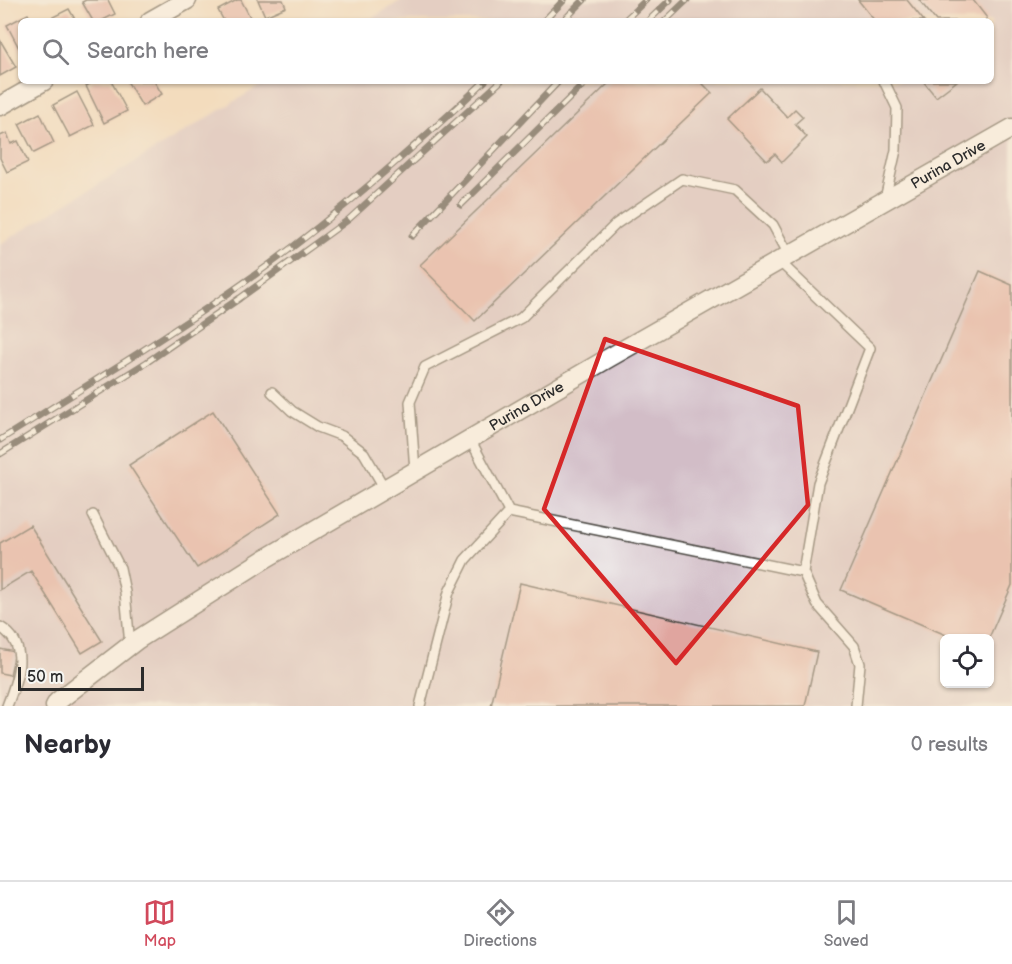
<!DOCTYPE html>
<html lang="en">
<head>
<meta charset="utf-8">
<style>
	body { margin:0; font-family:"Balsamiq Sans",sans-serif; background:#f2f2f3; color:#2b2b33 }
	.controls { position:absolute; right:18px; bottom:18px; display:grid; overflow:hidden; border-radius:9px; box-shadow:0 2px 4px #0004 }
	.controls button { width:54px; height:54px; display:grid; place-items:center; padding:0; border:0; border-bottom:2px solid #e1e1e2; background:#fff; color:#2b2b33; font:30px sans-serif }
	.scale { position:absolute; left:18px; bottom:15px; width:126px; box-sizing:border-box; padding-left:6px; border:3px solid #2b2b2b; border-top:0; font-size:16px; line-height:21px; white-space:nowrap; color:#2b2b2b; -webkit-text-stroke:4px #f6f6f2; paint-order:stroke }
	.list { margin:0; padding:0; list-style:none }
	h2 { display:flex; justify-content:space-between; align-items:center; height:78px; margin:0; padding:0 24px; font-size:26px }
	h2 small { font-size:20px; font-weight:400; color:#7c7c81 }
	.icon { flex:none; width:33px; height:33px; fill:none; stroke:currentColor; stroke-width:2; stroke-linecap:round; stroke-linejoin:round }
	.map { position:relative; flex:none; width:1012px; height:706px; overflow:hidden }
	.search { position:absolute; background:#fff; box-shadow:0 2px 4px #0004; left:18px; right:18px; top:18px; height:66px; display:flex; align-items:center; gap:15px; box-sizing:border-box; padding:0 21px; border-radius:9px; color:#7c7c81; font-size:22px }
	.sheet { height:174px; background:#fff }
	nav { display:flex; justify-content:space-around; align-items:center; box-sizing:border-box; height:84px; border-top:2px solid #e1e1e2; background:#fff; font-size:16px; color:#7c7c81 }
	nav a { display:grid; justify-items:center; gap:3px }
	nav .on { color:#d1495b }
	.map>svg:first-child { display:block }
	.industrial { fill:#d2bdc7; fill-rule:evenodd }
	.building { fill:#e0a59f }
	.lines { fill:none; stroke-linecap:round; stroke-linejoin:round }
	.service-casing { stroke:#494641; stroke-width:12 }
	.minor-casing { stroke:#494641; stroke-width:21 }
	.service { stroke:#fff; stroke-width:9 }
	.minor { stroke:#fff; stroke-width:18 }
	.rail-casing { stroke:#2b2b2b; stroke-width:7 }
	.rail { stroke:#f6f6f2; stroke-width:4.5; stroke-dasharray:14; stroke-linecap:butt }
	.marked { fill:none; stroke:#d62828; stroke-width:4.5; stroke-linejoin:round }
	.labels { text-anchor:middle; dominant-baseline:central; stroke-width:4.5; stroke-linejoin:round; paint-order:stroke }
	.street-label { font-size:15px; fill:#2b2b2b; stroke:#f6f6f2 }
</style>
</head>
<body>
<div class="map">
<svg width="1012" height="706" viewBox="0 0 1012 706">
	<rect width="100%" height="100%" fill="#f6f6f2"/>
	<filter id="ink" filterUnits="userSpaceOnUse"><feTurbulence type="fractalNoise" baseFrequency=".0167" numOctaves="2"/><feDisplacementMap in="SourceGraphic" scale="12" xChannelSelector="R" yChannelSelector="G"/><feConvolveMatrix kernelMatrix="1 2 1 2 8 2 1 2 1" color-interpolation-filters="sRGB"/></filter>
	<filter id="wash" filterUnits="userSpaceOnUse"><feTurbulence type="fractalNoise" baseFrequency=".008" numOctaves="4" result="noise"/><feDisplacementMap in="SourceGraphic" scale="24" xChannelSelector="R" yChannelSelector="G"/><feGaussianBlur stdDeviation="1.35" result="paint"/><feColorMatrix in="noise" values="0 0 0 0 0 0 0 0 0 0 0 0 0 0 0 0 0 1.4 0 .05"/><feComposite in="paint" operator="in"/></filter>
	<g filter="url(#wash)">
		<rect width="100%" height="100%" fill="#f3dcbd"/>
		<path class="industrial" d="M402 0H1012V706H0V244L268 81H991V21H367ZM944 638H990V684H944Z"/>
		<g id="blocks">
			<path class="building" d="M86 0H108L115 14 101 21H93L82 2Z
				M237 0H241L252 21H224L218 10Z
				M258 0H283L286 7 265 16Z
				M858 0H907L924 21H875Z
				M919 0H973L987 18 984 21H936Z
				M69 9 76 21H50L49 19Z
				M28 14 32 21H21V52L7 25Z
				M0 40 16 67 0 76Z
				M95 81H111L127 111 104 123 86 86Z
				M127 81H154L162 94 142 106Z
				M611 81H704L702 83 712 93 475 321 420 265Z
				M923 81H957L936 97Z
				M760 88 787 117 795 109 803 117 795 124 807 137 782 162 775 154 767 161 727 119Z
				M77 92 94 125 70 137 53 105Z
				M40 113 54 143 34 153 19 124Z
				M7 133 11 144 18 141 28 162 7 172 0 158V136Z
				M980 271 1012 285V585L989 638H953L841 590Z
				M213 411 280 514 197 568 129 465Z
				M30 525 102 641 82 653 31 571 0 590V543Z
				M520 583 817 652 805 706H491Z
				M0 649 15 652 10 675 0 673Z"/>
		</g>
	</g>
	<g filter="url(#ink)">
		<use href="#blocks" fill-opacity="0" stroke="#494641" stroke-width="1.5"/>
		<g class="lines">
			<g class="service-casing">
				<path id="service" d="M884 81 897 108 896 150 885 199
					M779 261 870 348 818 483 803 572 817 604 854 646 860 664 856 706
					M272 392 292 411 318 427 342 436 364 453 385 489
					M470 439 509 512 803 572
					M415 471 410 402 425 367 521 318 616 224 682 179 735 190 773 225 789 255
					M93 515 120 568 125 592 130 645
					M0 627C31 645 17 680 7 706
					M420 706 449 592 465 560 509 512"/>
			</g>
			<g class="minor-casing">
				<g id="minor">
					<path d="M150 21 187 0"/>
					<path d="M0 106 44 81"/>
					<path id="s1" d="M55 706 58 701 137 640 263 560 607 359 1012 128"/>
				</g>
			</g>
			<use href="#service" class="service"/>
			<use href="#minor" class="minor"/>
			<g class="rail-casing">
				<path id="rail" d="M544 21 564 0
					M563 21 584 0
					M624 21 646 0
					M648 21 670 0
					M665 21 687 0
					M461 205 587 81
					M412 236 559 81
					M0 440C91 383 183 327 270 264 346 208 417 145 485 81
					M0 454 147 362 240 298 348 220 501 81"/>
			</g>
			<use href="#rail" class="rail"/>
		</g>
	</g>
	<path d="M0 0H1012V706H0ZM605 339 798 406 808 505 676 663 544 509Z" fill="#f3dcbd" fill-opacity=".55" fill-rule="evenodd"/>
	<path class="marked" d="M605 339 798 406 808 505 676 663 544 509Z"/>
	<g class="labels">
		<g class="street-label">
			<text stroke="none"><textPath href="#s1" startOffset="1046">Purina Drive</textPath></text>
			<text stroke="none"><textPath href="#s1" startOffset="560">Purina Drive</textPath></text>
		</g>
	</g>
</svg>
<div class="controls">
<button><svg class="icon" aria-label="locate" viewBox="0 0 24 24"><circle cx="12" cy="12" r="6"/><path d="M12 2v4M12 18v4M2 12h4M18 12h4"/></svg></button>
</div>
<div class="scale">50 m</div>
<div class="search"><svg class="icon" aria-label="search" viewBox="0 0 24 24"><circle cx="10" cy="10" r="6"/><path d="M15 15l6 6"/></svg>Search here</div>
</div>
<section class="sheet">
<h2>Nearby<small>0 results</small></h2>
<ul class="list">
</ul>
</section>
<nav>
<a class="on"><svg class="icon" aria-label="map" viewBox="0 0 24 24"><path d="M3 6l6-2 6 2 6-2v14l-6 2-6-2-6 2zM9 4v14M15 6v14"/></svg>Map</a>
<a><svg class="icon" aria-label="directions" viewBox="0 0 24 24"><path d="M12 3l9 9-9 9-9-9zM9 14v-3h6M13 9l2 2-2 2"/></svg>Directions</a>
<a><svg class="icon" aria-label="saved" viewBox="0 0 24 24"><path d="M7 4h10v16l-5-4-5 4z"/></svg>Saved</a>
</nav>
</body>
</html>
